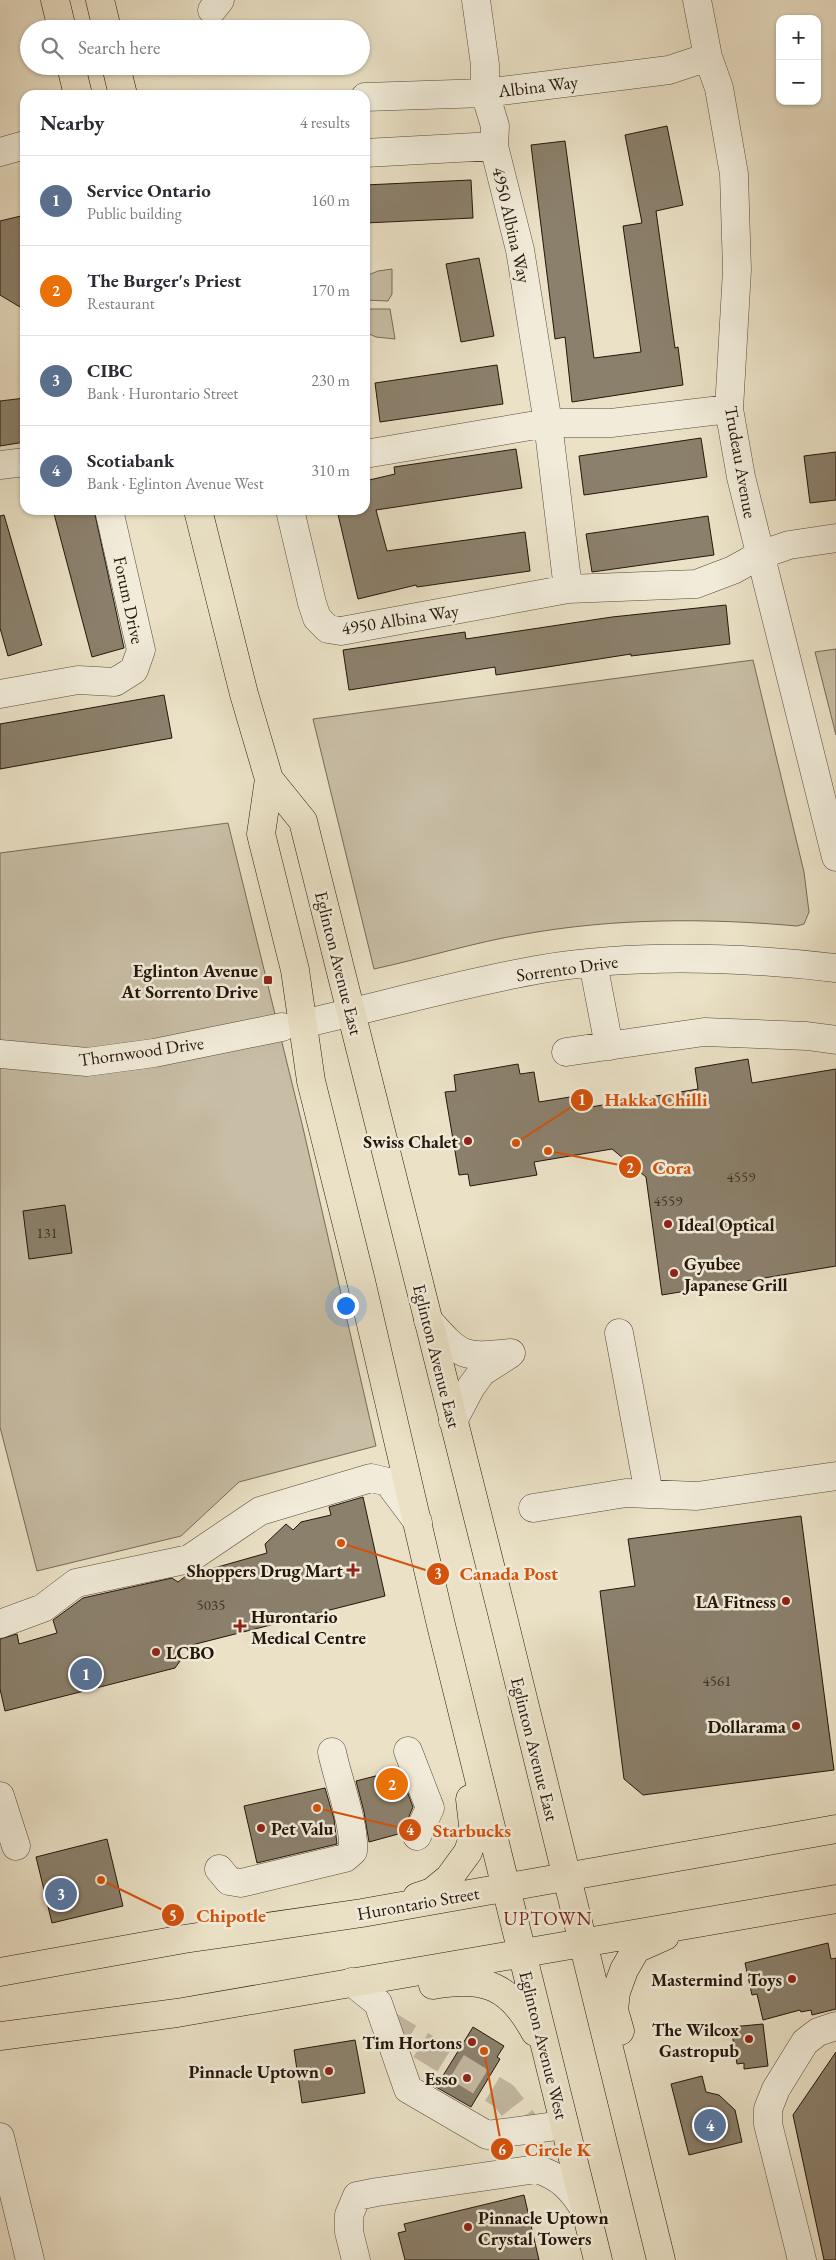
<!DOCTYPE html>
<html lang="en">
<head>
<meta charset="utf-8">
<style>
	body { margin:0; font-family:"EB Garamond",serif; background:#f7f7f7; color:#2b2b33 }
	.controls { position:absolute; right:15px; top:15px; display:grid; overflow:hidden; border-radius:10px; box-shadow:0 1px 4px #0004 }
	.controls button { width:45px; height:45px; display:grid; place-items:center; padding:0; border:0; border-bottom:1px solid #e1e1e2; background:#fff; color:#2b2b33; font:25px sans-serif }
	.you { position:absolute; left:345px; top:1305px; width:18px; height:18px; margin:-12px; border:4px solid #fff; border-radius:50%; background:#1a73e8; box-shadow:0 0 0 8px #1a73e833 }
	.badge { display:grid; place-items:center; width:32px; height:32px; border-radius:50%; background:#b45309; color:#fff; font-size:16px; font-weight:700 }
	.pin { position:absolute; translate:-50% -50%; border:2px solid #fff; box-shadow:0 1px 5px #0006 }
	.list { margin:0; padding:0; list-style:none }
	h2 { display:flex; justify-content:space-between; align-items:center; height:65px; margin:0; padding:0 20px; font-size:21px }
	h2 small { font-size:16px; font-weight:400; color:#7c7c81 }
	.list li { display:grid; grid-template-columns:32px 1fr auto; gap:15px; align-items:center; box-sizing:border-box; height:90px; padding:0 20px; border-top:1px solid #e1e1e2 }
	.list b { display:block; font-size:19px; white-space:nowrap }
	.list p { margin:0; font-size:16px; white-space:nowrap; color:#7c7c81 }
	.list em { font-size:16px; font-style:normal; color:#7c7c81 }
	.icon { flex:none; width:28px; height:28px; fill:none; stroke:currentColor; stroke-width:2; stroke-linecap:round; stroke-linejoin:round }
	.map { position:relative; flex:none; width:836px; height:2260px; overflow:hidden }
	.search { position:absolute; background:#fff; box-shadow:0 1px 4px #0004; left:20px; top:20px; width:350px; height:55px; display:flex; align-items:center; gap:12px; box-sizing:border-box; padding:0 18px; border-radius:28px; color:#7c7c81; font-size:19px }
	.panel { position:absolute; background:#fff; box-shadow:0 1px 4px #0004; left:20px; top:90px; width:350px; height:425px; border-radius:15px }
	.map>svg:first-child { display:block }
	.green { fill:#c8bea6; stroke:#766a58 }
	.building { fill:#8b806c; stroke:#24160a }
	.lines { fill:none; stroke-linecap:round; stroke-linejoin:round }
	.minor-tunnel { stroke:#c2b8a0; stroke-width:28; stroke-dasharray:28 14; stroke-linecap:butt }
	.minor-casing { stroke:#564939; stroke-width:29 }
	.major-casing { stroke:#24160a; stroke-width:29 }
	.minor { stroke:#f1ecda; stroke-width:28 }
	.major { stroke:#eae1c6; stroke-width:28 }
	.poi-dot { fill:#8f2418; stroke:#f1ecda; stroke-width:2 }
	.labels { text-anchor:middle; dominant-baseline:central; stroke-width:5; stroke-linejoin:round; paint-order:stroke }
	.number-label { font-size:15px; fill:#3e3022 }
	.street-label { font-size:18px; fill:#24160a; stroke:#f1ecda }
	.poi-label { font-size:18px; font-weight:bold; fill:#24160a; stroke:#f1ecda; text-anchor:end }
	.neighbourhood-label { font-size:19px; letter-spacing:1px; fill:#7a1f14; stroke:#f1ecda }
	.leader { fill:none; stroke:#d4520c; stroke-width:2 }
	.callout-dot { fill:#d4520c; stroke:#f1ecda; stroke-width:2 }
	.mark-label { font-size:15px; text-anchor:middle; font-weight:bold; fill:#fff }
	.callout-label { font-size:19px; text-anchor:middle; font-weight:bold; fill:#d4520c; stroke:#f1ecda; stroke-width:5; stroke-linejoin:round; paint-order:stroke }
</style>
</head>
<body>
<div class="map">
<svg width="836" height="2260" viewBox="0 0 836 2260">
	<rect width="100%" height="100%" fill="#eae1c6"/>
	<filter id="stains"><feTurbulence type="fractalNoise" baseFrequency=".004" numOctaves="4"/><feColorMatrix values="0 0 0 0 .2 0 0 0 0 .09 0 0 0 0 .02 0 0 0 .5 -.17"/></filter>
	<radialGradient id="worn" r=".72"><stop offset=".6" stop-color="#630" stop-opacity="0"/><stop offset="1" stop-color="#630" stop-opacity=".3"/></radialGradient>
	<path class="green" d="M392 269V294L388 301 365 300 366 276 378 271Z
		M366 309H390L395 339 376 337 365 332Z
		M836 649V735L815 652Z
		M753 660 804 872 809 912 804 924 797 926C707 918 615 918 525 934 475 942 425 958 374 969L313 719Z
		M228 823 303 1128 376 1446 239 1482 181 1536 37 1571 0 1427V853Z"/>
	<path class="building" d="M667 126 683 205 656 211 675 348 678 347 683 385 572 402 565 337 555 339 531 145 565 141 594 358 641 352 623 226 642 223 625 135Z
		M471 180 473 218 365 223V185Z
		M25 215V310L0 295V221Z
		M479 258 494 336 461 342 446 264Z
		M497 365 503 404 380 422 375 383Z
		M25 398V442L0 446V401Z
		M701 438 707 477 584 495 579 456Z
		M516 449 522 488 376 510 387 551 525 532 530 571 417 587 416 585 358 599 337 510H365V481L395 474 394 467Z
		M836 452V500L810 503 804 456Z
		M53 510H94L124 648 92 657Z
		M4 515 42 645 8 656 0 628V516Z
		M708 516 714 555 592 572 586 534Z
		M726 605 730 644 631 656V654L496 675 495 667 349 690 343 650 465 632 466 639 612 617Z
		M164 695 172 738 0 769V724Z
		M748 1059 752 1083 836 1069V1266L662 1295 646 1177 612 1149 534 1162 537 1175 470 1186 468 1174 459 1175 445 1092 456 1091 454 1075 518 1064 520 1074 534 1072 539 1102 570 1097 573 1110 698 1089 695 1068Z
		M65 1205 72 1253 29 1259 23 1211Z
		M363 1497 385 1596 180 1648 183 1657 175 1668 5 1711 0 1689V1639L17 1634 19 1644 57 1633 53 1620 83 1598 172 1578 178 1582 186 1576 267 1553 265 1544 286 1524 293 1530 301 1522 331 1515 329 1507Z
		M801 1516 834 1770 643 1795 624 1779 600 1591 635 1586 628 1539Z
		M399 1770 413 1807 402 1833 369 1842 364 1812 356 1781Z
		M325 1788 334 1819 337 1844 257 1863 244 1806Z
		M107 1839 123 1906 52 1923 36 1857Z
		M828 1943 831 1959 836 1958V2009L812 2015 811 2010 801 2012 800 2010 763 2020 757 1994 752 1995 745 1963Z
		M763 2024 768 2066 744 2069V2063L737 2064 731 2027Z
		M473 2027 504 2046 497 2057 500 2059 471 2107 436 2087Z
		M355 2040 365 2093 302 2103 294 2050Z
		M836 2052V2260H824L793 2115Z
		M702 2076 706 2092 719 2095 735 2110 742 2142 689 2155 671 2084Z
		M524 2195 539 2260H405L398 2233 406 2231 404 2224Z"/>
	<g class="lines">
		<path class="minor-tunnel" d="M385 2023 504 2096 531 2131"/>
		<g class="minor-casing">
			<path id="minor" d="M476 0 485 65V93L495 126 494 146 520 250 548 423 568 589
				M697 0 708 57 719 88 734 174 737 270 729 409 741 477 836 857
				M212 10 220 0
				M365 97 485 93 669 70 708 57
				M0 152 25 145
				M365 153 494 146
				M365 454 548 423H611L729 409
				M0 465 25 462
				M290 510 312 603 317 618 328 629 341 631 568 589 696 584 733 570 760 555 789 545 836 538
				M0 694 78 680 115 682 134 670 141 650 109 510
				M593 963 609 1046
				M302 1024C382 1006 461 983 542 969 639 953 739 957 836 968
				M566 1052 704 1032 807 1036 836 1040
				M0 1054 87 1062 154 1053 282 1027
				M428 1320C461 1357 462 1358 511 1353
				M619 1333 649 1494
				M453 1421 471 1387 482 1372 510 1354
				M533 1508 626 1493 697 1496 836 1476
				M0 1624 43 1608 76 1583 189 1559 260 1511 371 1478 388 1482 418 1522
				M408 1751 430 1808 417 1836
				M0 1796 16 1846
				M219 1869 229 1881 241 1883 345 1858 353 1851C355 1824 338 1781 332 1752
				M352 1982 378 2003 408 2089 487 2135 564 2125
				M0 2137 30 2260
				M356 2260 349 2232V2215L357 2196 377 2192 537 2169C561 2177 572 2189 585 2210
				M802 2260 768 2124V2109L776 2089 805 2042 818 2032 836 2026"/>
		</g>
		<g class="major-casing">
			<path id="major" d="M55 0 62 29
				M100 0 107 29
				M71 66 78 95
				M116 66 123 95
				M198 510 244 694 269 779 261 834 295 970 311 1081 361 1281 441 1625 598 2260
				M269 779 303 821 502 1613 661 2260
				M417 1897 432 1892 449 1878 468 1852 474 1834 470 1799
				M0 1972 184 1939 362 1913 836 1829
				M433 1985C484 1976 510 1985 535 2032
				M620 2031 614 2010 616 1992 624 1970 636 1949 665 1936
				M0 2036 177 2013 836 1899"/>
		</g>
		<use href="#minor" class="minor"/>
		<use href="#major" class="major"/>
	</g>
	<g class="poi-dot">
		<rect x="263" y="975" width="10" height="10" rx="2.5"/>
		<circle cx="468" cy="1141" r="5"/>
		<circle cx="668" cy="1224" r="5"/>
		<circle cx="674" cy="1273" r="5"/>
		<path d="M350.5 1562.5h5v5h5v5h-5v5h-5v-5h-5v-5h5z"/>
		<circle cx="786" cy="1601" r="5"/>
		<path d="M237.5 1618.5h5v5h5v5h-5v5h-5v-5h-5v-5h5z"/>
		<circle cx="156" cy="1652" r="5"/>
		<circle cx="796" cy="1726" r="5"/>
		<circle cx="261" cy="1828" r="5"/>
		<circle cx="792" cy="1979" r="5"/>
		<circle cx="749" cy="2039" r="5"/>
		<circle cx="472" cy="2042" r="5"/>
		<circle cx="329" cy="2071" r="5"/>
		<circle cx="467" cy="2078" r="5"/>
		<circle cx="468" cy="2227" r="5"/>
	</g>
	<g class="labels">
		<g class="number-label">
			<text x="741" y="1176">4559</text>
			<text x="668" y="1200">4559</text>
			<text x="47" y="1232">131</text>
			<text x="211" y="1604">5035</text>
			<text x="717" y="1680">4561</text>
		</g>
		<g class="street-label">
			<text transform="translate(538 86) rotate(-7)">Albina Way</text>
			<text transform="translate(512 225) rotate(77)">4950 Albina Way</text>
			<text transform="translate(741 462) rotate(80)">Trudeau Avenue</text>
			<text transform="translate(129 600) rotate(78)">Forum Drive</text>
			<text transform="translate(400 619) rotate(-9)">4950 Albina Way</text>
			<text transform="translate(339 963) rotate(76)">Eglinton Avenue East</text>
			<text transform="translate(567 968) rotate(-8)">Sorrento Drive</text>
			<text transform="translate(141 1051) rotate(-8)">Thornwood Drive</text>
			<text transform="translate(437 1356) rotate(76)">Eglinton Avenue East</text>
			<text transform="translate(535 1749) rotate(76)">Eglinton Avenue East</text>
			<text transform="translate(418 1903) rotate(-10)">Hurontario Street</text>
			<text transform="translate(544 2045) rotate(76)">Eglinton Avenue West</text>
		</g>
		<g class="poi-label">
			<text x="258" y="970">Eglinton Avenue<tspan x="258" dy="21">At Sorrento Drive</tspan></text>
			<text x="458" y="1141">Swiss Chalet</text>
			<text x="678" y="1224" text-anchor="start">Ideal Optical</text>
			<text x="684" y="1263" text-anchor="start">Gyubee<tspan x="684" dy="21">Japanese Grill</tspan></text>
			<text x="343" y="1570">Shoppers Drug Mart</text>
			<text x="776" y="1601">LA Fitness</text>
			<text x="251" y="1616" text-anchor="start">Hurontario<tspan x="251" dy="21">Medical Centre</tspan></text>
			<text x="166" y="1652" text-anchor="start">LCBO</text>
			<text x="786" y="1726">Dollarama</text>
			<text x="271" y="1828" text-anchor="start">Pet Valu</text>
			<text x="782" y="1979">Mastermind Toys</text>
			<text x="739" y="2029">The Wilcox<tspan x="739" dy="21">Gastropub</tspan></text>
			<text x="462" y="2042">Tim Hortons</text>
			<text x="319" y="2071">Pinnacle Uptown</text>
			<text x="457" y="2078">Esso</text>
			<text x="478" y="2217" text-anchor="start">Pinnacle Uptown<tspan x="478" dy="21">Crystal Towers</tspan></text>
		</g>
		<g class="neighbourhood-label">
			<text x="548" y="1918">UPTOWN</text>
		</g>
	</g>
	<path class="leader" d="M516 1143L582 1100M548 1151L630 1167M341 1543L438 1574M317 1808L410 1830M101 1880L173 1915M484 2051L502 2149"/>
	<g class="callout-dot">
		<circle cx="516" cy="1143" r="5"/>
		<circle cx="548" cy="1151" r="5"/>
		<circle cx="341" cy="1543" r="5"/>
		<circle cx="317" cy="1808" r="5"/>
		<circle cx="101" cy="1880" r="5"/>
		<circle cx="484" cy="2051" r="5"/>
		<circle cx="582" cy="1100" r="12"/>
		<circle cx="630" cy="1167" r="12"/>
		<circle cx="438" cy="1574" r="12"/>
		<circle cx="410" cy="1830" r="12"/>
		<circle cx="173" cy="1915" r="12"/>
		<circle cx="502" cy="2149" r="12"/>
	</g>
	<g class="mark-label">
		<text x="582" y="1105">1</text>
		<text x="630" y="1173">2</text>
		<text x="438" y="1579">3</text>
		<text x="410" y="1835">4</text>
		<text x="173" y="1921">5</text>
		<text x="502" y="2155">6</text>
	</g>
	<g class="callout-label">
		<text x="656" y="1106">Hakka Chilli</text>
		<text x="672" y="1174">Cora</text>
		<text x="509" y="1580">Canada Post</text>
		<text x="472" y="1837">Starbucks</text>
		<text x="231" y="1922">Chipotle</text>
		<text x="558" y="2156">Circle K</text>
	</g>
	<rect width="100%" height="100%" filter="url(#stains)"/>
	<rect width="100%" height="100%" fill="url(#worn)"/>
</svg>
<div class="controls">
<button>+</button>
<button>−</button>
</div>
<div class="you"></div>
<div class="pin badge" style="left:86px;top:1674px;background:#5c6f8a">1</div>
<div class="pin badge" style="left:392px;top:1784px;background:#e8710a">2</div>
<div class="pin badge" style="left:61px;top:1894px;background:#5c6f8a">3</div>
<div class="pin badge" style="left:710px;top:2125px;background:#5c6f8a">4</div>
<div class="search"><svg class="icon" aria-label="search" viewBox="0 0 24 24"><circle cx="10" cy="10" r="6"/><path d="M15 15l6 6"/></svg>Search here</div>
<section class="panel">
<h2>Nearby<small>4 results</small></h2>
<ul class="list">
<li><span class="badge" style="background:#5c6f8a">1</span><div><b>Service Ontario</b><p>Public building</p></div><em>160 m</em></li>
<li><span class="badge" style="background:#e8710a">2</span><div><b>The Burger's Priest</b><p>Restaurant</p></div><em>170 m</em></li>
<li><span class="badge" style="background:#5c6f8a">3</span><div><b>CIBC</b><p>Bank · Hurontario Street</p></div><em>230 m</em></li>
<li><span class="badge" style="background:#5c6f8a">4</span><div><b>Scotiabank</b><p>Bank · Eglinton Avenue West</p></div><em>310 m</em></li>
</ul>
</section>
</div>
</body>
</html>
